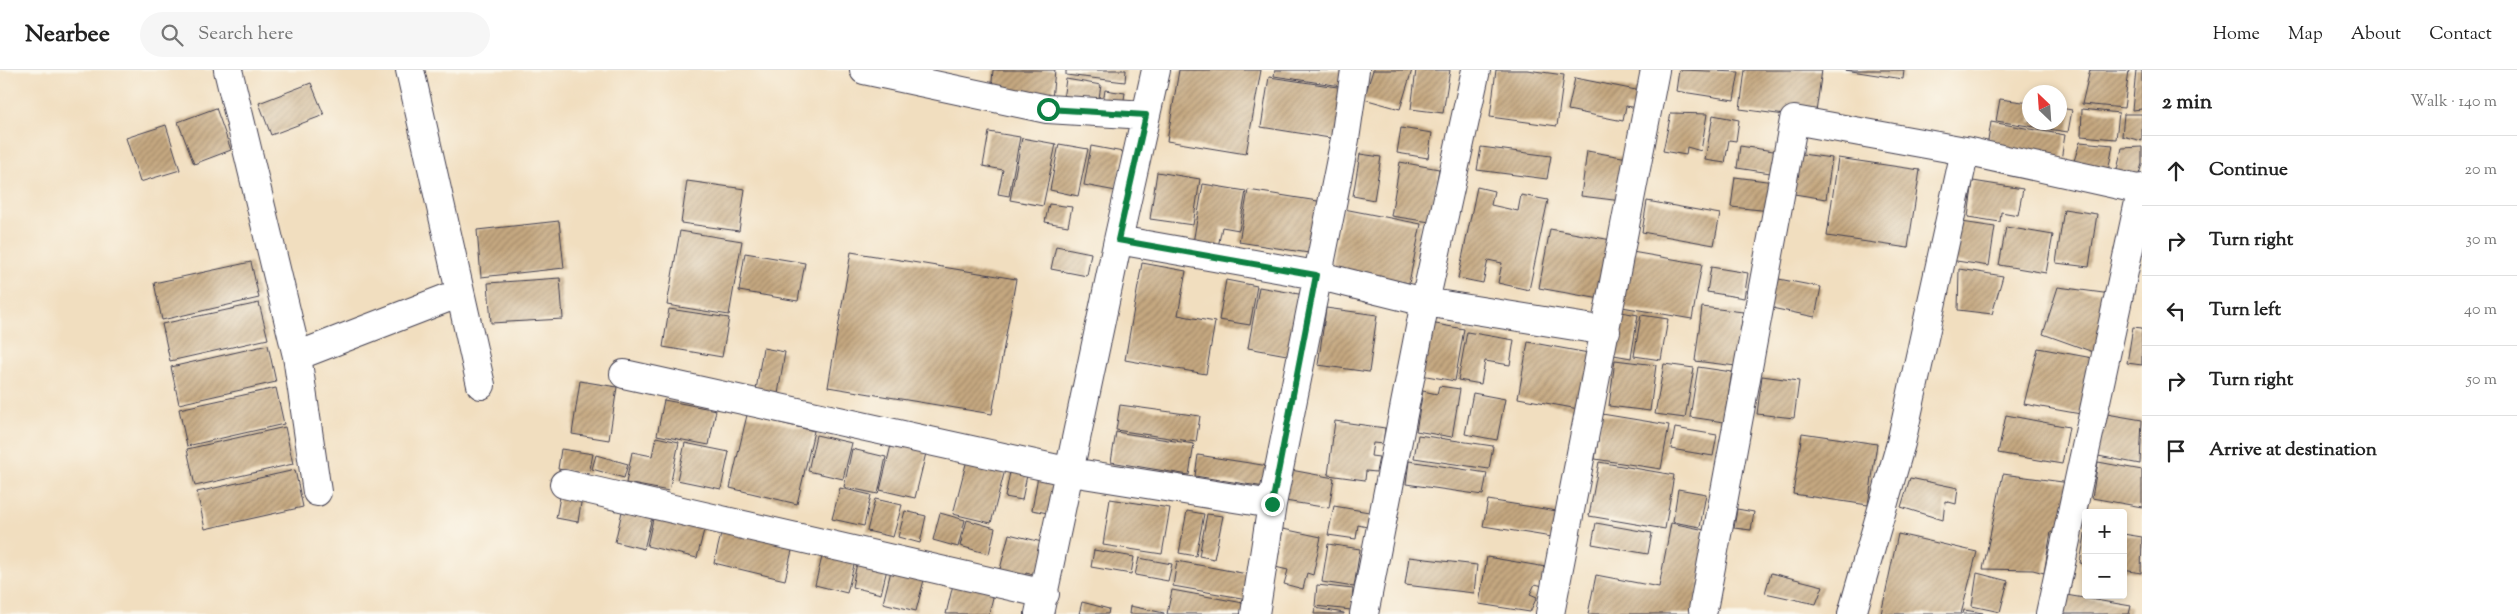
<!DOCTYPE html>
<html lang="en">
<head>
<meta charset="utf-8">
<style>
	body { margin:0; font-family:"Sorts Mill Goudy",serif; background:#f6f6f6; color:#222 }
	.controls { position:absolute; right:15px; bottom:15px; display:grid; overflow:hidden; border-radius:5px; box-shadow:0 2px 8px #0003 }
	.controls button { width:45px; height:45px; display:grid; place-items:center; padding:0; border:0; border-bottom:1px solid #e0e0e0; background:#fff; color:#222; font:25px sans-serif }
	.compass { position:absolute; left:2022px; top:15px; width:45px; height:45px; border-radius:50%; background:#fff; box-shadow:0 2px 8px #0003; rotate:335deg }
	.stop { position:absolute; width:15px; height:15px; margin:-11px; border:4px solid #0b8043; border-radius:50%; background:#fff }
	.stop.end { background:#0b8043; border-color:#fff; box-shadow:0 1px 5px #0008 }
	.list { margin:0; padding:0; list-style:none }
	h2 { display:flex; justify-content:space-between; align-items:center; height:65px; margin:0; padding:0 20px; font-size:21px }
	h2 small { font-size:16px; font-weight:400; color:#767676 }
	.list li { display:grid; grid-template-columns:32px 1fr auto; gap:15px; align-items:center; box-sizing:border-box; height:70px; padding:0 20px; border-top:1px solid #e0e0e0 }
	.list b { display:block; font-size:19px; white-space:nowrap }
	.list em { font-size:16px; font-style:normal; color:#767676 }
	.icon { flex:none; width:28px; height:28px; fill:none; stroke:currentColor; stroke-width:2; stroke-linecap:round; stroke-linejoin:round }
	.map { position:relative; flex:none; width:2142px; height:544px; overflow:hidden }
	header { display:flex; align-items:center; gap:30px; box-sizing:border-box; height:70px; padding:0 25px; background:#fff; border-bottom:1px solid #e0e0e0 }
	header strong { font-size:24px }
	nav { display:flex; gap:28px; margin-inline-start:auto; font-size:18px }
	.search { width:350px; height:45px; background:#f6f6f6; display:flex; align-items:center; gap:12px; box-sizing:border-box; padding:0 18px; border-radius:28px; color:#767676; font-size:19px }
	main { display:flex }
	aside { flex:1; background:#fff }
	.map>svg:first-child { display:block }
	.building { fill:url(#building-hatch) }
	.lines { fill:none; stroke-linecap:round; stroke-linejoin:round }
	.minor-casing { stroke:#413e4f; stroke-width:30 }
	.minor { stroke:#fff; stroke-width:28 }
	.route { stroke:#0b8043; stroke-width:6 }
</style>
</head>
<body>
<header>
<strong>Nearbee</strong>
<div class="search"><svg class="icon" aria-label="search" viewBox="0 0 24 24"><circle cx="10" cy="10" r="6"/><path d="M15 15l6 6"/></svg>Search here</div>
<nav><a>Home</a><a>Map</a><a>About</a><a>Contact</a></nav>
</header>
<main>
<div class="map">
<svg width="2142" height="544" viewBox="0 0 2142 544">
	<defs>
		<pattern id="building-hatch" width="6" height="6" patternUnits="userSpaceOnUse" patternTransform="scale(1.25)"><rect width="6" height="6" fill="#c5a880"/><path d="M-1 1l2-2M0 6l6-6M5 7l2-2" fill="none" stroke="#a0886a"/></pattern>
	</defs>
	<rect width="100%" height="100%" fill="#fbf7ec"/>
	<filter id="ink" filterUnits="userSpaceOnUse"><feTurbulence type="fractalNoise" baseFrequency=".02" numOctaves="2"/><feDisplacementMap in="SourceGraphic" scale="10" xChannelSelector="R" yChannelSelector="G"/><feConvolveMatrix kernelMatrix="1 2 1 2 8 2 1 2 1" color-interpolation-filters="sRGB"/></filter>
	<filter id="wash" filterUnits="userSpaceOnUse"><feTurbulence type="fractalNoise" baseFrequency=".0096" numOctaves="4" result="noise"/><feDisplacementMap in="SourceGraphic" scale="20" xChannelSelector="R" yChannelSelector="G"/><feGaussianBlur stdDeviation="1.12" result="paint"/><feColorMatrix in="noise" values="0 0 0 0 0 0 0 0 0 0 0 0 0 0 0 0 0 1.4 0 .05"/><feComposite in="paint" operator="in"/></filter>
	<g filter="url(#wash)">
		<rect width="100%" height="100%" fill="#f1debf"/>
		<g id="blocks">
			<path class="building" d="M993 0H1055L1052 29 991 23Z
				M1066 0H1126L1125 12 1066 5Z
				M1179 0H1261L1246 84 1167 71Z
				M1275 0H1351L1348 17 1274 6Z
				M1373 0H1412L1400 39 1364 29Z
				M1416 0H1450L1443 43 1411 39Z
				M1496 0H1527L1564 5 1557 56 1490 47Z
				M1679 0 1739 2 1734 30 1676 21Z
				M1745 0H1822L1815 49 1740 39Z
				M1845 0H1904L1903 9Z
				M2090 0H2129L2124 38 2082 34Z
				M2136 0H2142V39L2132 40Z
				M1269 7 1344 18 1336 69 1261 57Z
				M1575 8 1641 21 1638 38 1626 36 1623 51 1568 40Z
				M1066 9 1101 15 1097 41 1062 36Z
				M311 13 324 45 271 65 259 33Z
				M1105 20 1125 23 1122 42 1102 39Z
				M2000 29 2030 33V52H2060V38L2072 40 2068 62 1996 51Z
				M216 38 231 80 194 94 178 52Z
				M2082 39 2119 43 2116 69 2081 66Z
				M1671 43 1707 44 1701 81 1687 77 1686 85 1663 81Z
				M2124 44H2142V71L2122 66Z
				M1713 45 1739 50 1736 71 1729 70 1725 93 1705 90Z
				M1991 52 2065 65 2061 90 1987 77Z
				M166 55 180 100 140 112 126 68Z
				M1401 58 1432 63 1428 88 1397 83Z
				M989 62 1020 67 1009 126 998 124 1003 100 983 96Z
				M1022 68 1056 74 1043 136 1010 130Z
				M2080 72 2113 75 2107 107 2073 94Z
				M1059 74 1088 79 1078 126 1050 120Z
				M1091 76 1123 82 1116 121 1084 115Z
				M1740 76 1780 82 1777 104 1737 98Z
				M1481 77 1551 86 1547 109 1477 100Z
				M2142 77V94L2137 111 2116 104 2122 78Z
				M1587 81 1628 88 1622 131 1581 126Z
				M1794 83 1832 88 1826 129 1788 123Z
				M1360 84 1381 87 1374 130 1353 126Z
				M1838 88 1920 100 1908 178 1827 166Z
				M1400 92 1439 99 1430 152 1391 146Z
				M1157 102 1200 109 1193 155 1150 149Z
				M1735 107 1774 112 1771 141 1731 137Z
				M687 111 745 119 739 161 681 153Z
				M1973 111 2023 119 2018 145 2001 142 2000 152 1968 147Z
				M1203 114 1246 121 1239 160 1222 157 1218 177 1193 173Z
				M1477 117 1494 121 1491 135 1518 141 1521 125 1548 130 1529 220 1498 213 1502 193 1488 190 1483 213 1458 208Z
				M1248 120 1324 132 1315 184 1239 172Z
				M1647 131 1720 144 1714 175 1642 162Z
				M1049 134 1072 137 1068 156 1045 152Z
				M1344 139 1421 154 1409 213 1332 198Z
				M2064 139 2097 144 2089 197 2056 193Z
				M559 151 564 198 481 207 477 160Z
				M1955 151 1995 157 1989 196 1950 190Z
				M2006 157 2053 165 2046 203 1999 195Z
				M1550 159 1617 171 1606 230 1539 218Z
				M680 161 742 171 729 245 667 235Z
				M1056 176 1091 183 1087 206 1051 199Z
				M851 182 1016 209 992 344 828 317Z
				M1632 182 1702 194 1692 249 1622 237Z
				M745 183 805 193 798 231 739 221Z
				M251 192 259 228 162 250 154 213Z
				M1142 193 1186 201 1178 245 1215 252 1206 304 1125 290Z
				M1711 197 1748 203 1744 228 1707 222Z
				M1959 199 2003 206 1992 244 1958 240Z
				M1768 207 1821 217 1815 247 1762 236Z
				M560 208 563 249 491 253 488 213Z
				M1226 210 1257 216 1250 255 1219 250Z
				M1259 217 1310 226 1298 287 1248 278Z
				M2058 217 2111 224 2096 283 2043 264Z
				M259 233 268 269 170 291 162 254Z
				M1702 237 1743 242 1736 296 1695 291Z
				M1326 238 1377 245 1369 302 1318 295Z
				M669 239 729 248 722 287 663 277Z
				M1621 242 1638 245 1631 288 1614 285Z
				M1641 245 1668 249 1661 290 1634 286Z
				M1430 253 1464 259 1455 311 1421 305Z
				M2133 257 2142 258V295L2127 293Z
				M1467 262 1514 270 1510 295 1485 291 1481 314 1458 310Z
				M1528 272 1594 284 1584 340 1518 328Z
				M268 275 276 312 179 334 171 297Z
				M763 278 785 282 778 324 756 320Z
				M2038 278 2098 289 2092 346 2024 334Z
				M1615 290 1656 295 1650 341 1609 336Z
				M1664 294 1694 298 1685 348 1655 344Z
				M1698 297 1732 302 1724 352 1690 347Z
				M1762 306 1799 311 1794 348 1757 344Z
				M580 311 617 317 609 370 572 364Z
				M1439 316 1460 319 1452 367 1416 361 1423 321 1437 324Z
				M276 318 284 354 187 376 179 339Z
				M1473 323 1505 329 1497 370 1465 364Z
				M664 330 716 340 709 375 657 365Z
				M1120 335 1200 346 1196 372 1116 360Z
				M2101 343 2142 350 2140 394 2093 385Z
				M1602 344 1669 355 1661 399 1595 389Z
				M747 345 814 361 797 434 730 418Z
				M2006 345 2069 357 2062 394 1998 383Z
				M1335 351 1385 358 1383 374 1373 373 1371 386 1379 387 1376 402 1366 401 1365 410 1328 405Z
				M285 357 293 394 195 416 187 379Z
				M1675 358 1717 365 1713 386 1671 379Z
				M1116 362 1194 374 1189 405 1111 392Z
				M1802 363 1877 374 1868 435 1793 424Z
				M816 365 852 373 843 409 808 401Z
				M1418 365 1493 376 1489 399 1414 388Z
				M656 367 679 372 669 421 626 413 632 382 652 386Z
				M892 371 927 379 915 428 880 420Z
				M685 373 729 382 721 419 677 410Z
				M561 379 593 384 589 404 558 399Z
				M852 379 886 387 878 424 844 417Z
				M596 385 628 394 624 408 592 399Z
				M1198 385 1275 397 1271 418 1195 406Z
				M967 390 1005 400 991 453 953 444Z
				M1409 391 1487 403 1483 425 1406 414Z
				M1599 392 1674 405 1665 459 1589 446Z
				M2098 392 2142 400V437L2092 428Z
				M1011 397 1028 400 1022 430 1005 427Z
				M295 400 303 437 205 459 197 422Z
				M1291 400 1334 408 1329 438 1285 431Z
				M2003 404 2070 413 2061 465 2051 462 2044 503 2033 500 1983 499Z
				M1038 406 1060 410 1053 444 1032 440Z
				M1910 408 1958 418 1956 434 1945 431 1943 450 1901 437Z
				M562 416 583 420 578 452 556 448Z
				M840 418 871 425 864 456 832 449Z
				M1678 419 1706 424 1700 457 1673 452Z
				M875 429 902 435 893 467 867 461Z
				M1110 429 1170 438 1162 484 1103 475Z
				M1488 430 1557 441 1552 467 1483 456Z
				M624 433 654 439 644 479 615 472Z
				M1334 436 1369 442 1367 457 1358 455 1356 469 1328 465Z
				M1737 439 1754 442 1751 460 1734 458Z
				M655 440 706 452 697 488 647 476Z
				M905 441 926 446 920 473 898 467Z
				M1187 441 1204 444 1196 486 1179 483Z
				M940 443 965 450 958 477 933 470Z
				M1207 444 1223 446 1214 489 1199 486Z
				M967 450 995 458 989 484 960 476Z
				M1596 453 1652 463 1648 484 1592 474Z
				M1671 453 1710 461 1693 544H1588L1596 505 1659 517Z
				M723 456 794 472 785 510 714 493Z
				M1283 459 1321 467 1313 505 1307 503 1303 519 1284 514 1288 500 1275 497Z
				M1009 464 1050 474 1042 507 1026 503 1024 510 999 503Z
				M1898 464 1977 482 1961 544H1881Z
				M2085 464H2086V494L2080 493Z
				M2123 464 2142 467 2141 503 2123 500Z
				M1328 474 1360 479 1354 517 1322 512Z
				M824 479 856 487 847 523 815 515Z
				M1094 480 1134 487 1131 504 1091 497Z
				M1409 487 1477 495 1474 523 1405 515Z
				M1487 487 1546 497 1543 516 1535 514 1530 524 1537 527 1530 542 1479 534Z
				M858 488 888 495 881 524 852 517Z
				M1139 488 1172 494 1168 511 1135 505Z
				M1177 491 1258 506 1253 530 1173 516Z
				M892 497 925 506 916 541 883 533Z
				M1771 503 1823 516 1816 534 1765 523Z
				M1977 503 2008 511 2000 542 1972 536Z
				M955 506 996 515 989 544H946Z
				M1317 515 1353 519 1351 540 1315 536Z
				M1172 520 1249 534 1247 544H1167Z
				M2060 524 2131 536 2129 544H2057Z
				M1082 532 1109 539 1108 544H1079Z
				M1130 536 1164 543V544H1129Z
				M1315 538 1344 543V544H1314Z
				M1964 540 1983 543V544H1963Z"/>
		</g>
	</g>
	<g filter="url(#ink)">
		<use href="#blocks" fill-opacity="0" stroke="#413e4f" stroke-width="1"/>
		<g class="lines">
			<g class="minor-casing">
				<path id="minor" d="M228 0 297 286 317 422
					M410 0 481 315
					M864 0 1047 39 1146 45
					M1118 170 1316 205 1425 232 1606 261
					M297 286 460 223
					M624 304 1071 402 1272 434 1345 69 1355 0
					M564 414 1045 524
					M1703 540 1794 50 1965 81 2142 120
					M1039 544 1118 170 1156 0
					M1255 544 1272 434
					M1364 544 1425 232 1476 0
					M1550 544 1655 0
					M1852 544 1901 373 1965 81
					M2050 544 2142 118"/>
			</g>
			<use href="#minor" class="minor"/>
		</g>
	</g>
	<g class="lines" filter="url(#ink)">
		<path class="route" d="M1048 39 1146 45 1118 170 1316 205 1272 434"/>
	</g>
</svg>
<div class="controls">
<button>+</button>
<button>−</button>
</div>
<svg class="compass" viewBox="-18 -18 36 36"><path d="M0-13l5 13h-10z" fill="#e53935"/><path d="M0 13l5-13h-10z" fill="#767676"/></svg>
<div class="stop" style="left:1048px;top:39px"></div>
<div class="stop end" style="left:1272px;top:434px"></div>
</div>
<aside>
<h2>2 min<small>Walk · 140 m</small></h2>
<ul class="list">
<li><svg class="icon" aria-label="ahead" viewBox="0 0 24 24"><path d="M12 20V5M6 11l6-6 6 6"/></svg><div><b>Continue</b></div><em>20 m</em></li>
<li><svg class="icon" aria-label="right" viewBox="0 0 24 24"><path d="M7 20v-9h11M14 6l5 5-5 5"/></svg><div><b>Turn right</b></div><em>30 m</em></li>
<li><svg class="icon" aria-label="left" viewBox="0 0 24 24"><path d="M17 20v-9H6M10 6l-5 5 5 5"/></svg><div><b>Turn left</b></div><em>40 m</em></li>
<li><svg class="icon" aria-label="right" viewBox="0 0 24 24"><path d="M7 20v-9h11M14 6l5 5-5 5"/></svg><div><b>Turn right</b></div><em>50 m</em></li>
<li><svg class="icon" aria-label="arrive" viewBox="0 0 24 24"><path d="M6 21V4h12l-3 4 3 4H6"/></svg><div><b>Arrive at destination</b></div></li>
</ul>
</aside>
</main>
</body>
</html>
